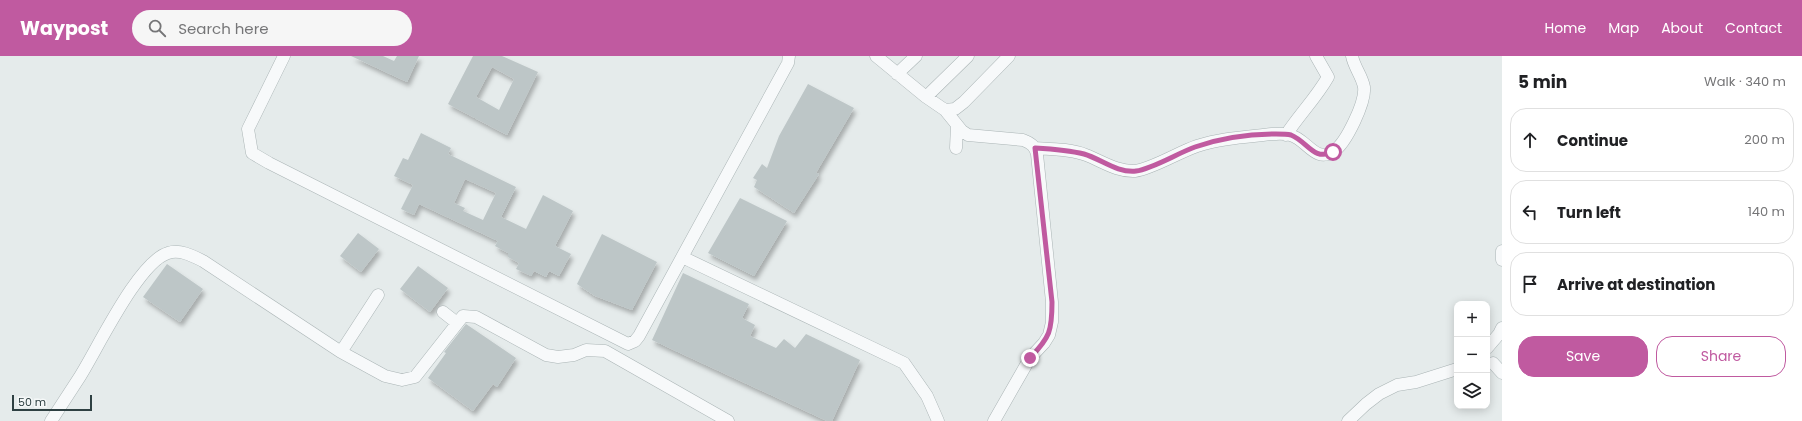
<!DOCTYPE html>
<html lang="en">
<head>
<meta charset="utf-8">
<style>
	body { margin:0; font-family:Poppins,sans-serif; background:#f6f6f6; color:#202124 }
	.controls { position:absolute; right:12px; bottom:12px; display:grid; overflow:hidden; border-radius:8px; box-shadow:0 2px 10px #0003 }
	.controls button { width:36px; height:36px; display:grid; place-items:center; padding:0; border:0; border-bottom:1px solid #e0e0e0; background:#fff; color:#202124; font:20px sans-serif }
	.scale { position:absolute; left:12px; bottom:10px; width:80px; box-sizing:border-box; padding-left:4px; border:2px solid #2e4042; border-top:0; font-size:11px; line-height:14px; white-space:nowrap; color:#2e4042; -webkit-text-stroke:3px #f5f8f8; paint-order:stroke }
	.stop { position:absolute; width:12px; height:12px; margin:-9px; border:3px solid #c05aa0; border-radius:50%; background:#fff }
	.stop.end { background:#c05aa0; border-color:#fff; box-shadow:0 1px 4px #0008 }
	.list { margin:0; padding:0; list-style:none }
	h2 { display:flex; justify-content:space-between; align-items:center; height:52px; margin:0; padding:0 16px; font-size:17px }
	h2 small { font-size:13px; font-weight:400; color:#757577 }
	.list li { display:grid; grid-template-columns:26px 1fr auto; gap:12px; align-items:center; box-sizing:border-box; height:64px; margin:0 8px 8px; padding:0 8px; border:1px solid #e0e0e0; border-radius:16px }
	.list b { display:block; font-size:15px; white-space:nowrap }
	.list em { font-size:13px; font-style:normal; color:#757577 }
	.actions { display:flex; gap:8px; padding:12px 16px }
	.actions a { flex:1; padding:9px 0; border:1px solid #c05aa0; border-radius:16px; text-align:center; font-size:14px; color:#c05aa0 }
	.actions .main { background:#c05aa0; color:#fff }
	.icon { flex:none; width:22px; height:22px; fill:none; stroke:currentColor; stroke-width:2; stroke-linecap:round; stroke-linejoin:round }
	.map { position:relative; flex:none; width:1502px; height:365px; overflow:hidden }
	header { display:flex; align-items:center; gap:24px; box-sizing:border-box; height:56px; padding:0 20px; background:#c05aa0; color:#fff }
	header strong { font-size:19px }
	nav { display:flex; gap:22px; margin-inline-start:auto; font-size:14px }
	.search { width:280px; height:36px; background:#f6f6f6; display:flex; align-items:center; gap:10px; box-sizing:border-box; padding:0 14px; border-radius:22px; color:#757577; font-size:15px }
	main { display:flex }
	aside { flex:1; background:#fff }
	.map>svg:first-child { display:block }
	.building { fill:#bdc6c7; fill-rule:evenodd; filter:url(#shadow) }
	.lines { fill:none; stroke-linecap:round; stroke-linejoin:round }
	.minor-casing { stroke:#aab4b5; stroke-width:13 }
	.minor { stroke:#f7f9fa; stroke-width:12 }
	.route { stroke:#c05aa0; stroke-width:5 }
</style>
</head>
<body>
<header>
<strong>Waypost</strong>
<div class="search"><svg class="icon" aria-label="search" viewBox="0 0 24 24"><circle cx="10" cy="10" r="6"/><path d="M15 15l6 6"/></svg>Search here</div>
<nav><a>Home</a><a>Map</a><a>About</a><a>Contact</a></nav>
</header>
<main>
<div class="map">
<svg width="1502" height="365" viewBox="0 0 1502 365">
	<defs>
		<filter id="shadow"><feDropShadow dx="2.5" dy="4.5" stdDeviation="2" flood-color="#0004"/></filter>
	</defs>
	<rect width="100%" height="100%" fill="#e5ebeb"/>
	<path class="building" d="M351 0H383L394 5 397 0H419L407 26Z
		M473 0H502L538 16 507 79 448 48ZM492 11 514 23 499 54 476 41Z
		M808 28 854 52 816 117 819 118 794 157 754 131 757 124 753 122 762 108 767 112 779 80Z
		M421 77 451 92 448 98 516 131 501 161 526 173 543 139 573 155 555 190 571 198 559 220 549 215 546 221 534 215 531 220 516 213 519 207 508 201V197L495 190 498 185 419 148 414 159 401 153 413 129 394 120 403 102 408 104ZM465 123 496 137 483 164 463 155 465 152 454 147Z
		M740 142 787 165 754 220 708 197Z
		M358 177 379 193 361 216 340 200Z
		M602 178 657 206 632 254 595 240 577 228Z
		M167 208 203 233 180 266 143 241Z
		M418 210 448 232 430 256 400 233Z
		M683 217 749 248 742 262 755 269 750 280 776 292 784 283 795 292 806 278 860 304 832 365H827L652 284Z
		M466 268 516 302 497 331 493 328 473 355 428 322 446 297 444 296Z"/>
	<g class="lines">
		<g class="minor-casing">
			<path id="minor" d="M284 0 248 73 252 97 269 107 628 288 635 285 639 280 788 7 789 0
				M876 0 926 41 945 54 955 53 964 46 1009 0
				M897 18 916 0
				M926 41 968 0
				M945 54 962 75 968 79 1023 84C1031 87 1035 90 1037 98L1052 246V266L1049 279 1044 287 1030 302 994 365
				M1286 79C1299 59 1316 42 1328 21L1316 0
				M956 92 957 69
				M1035 92C1052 93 1071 93 1086 99 1102 105 1117 116 1135 115 1152 113 1179 96 1197 90 1222 82 1246 81 1272 78 1277 78 1284 77 1290 79 1307 83 1315 108 1334 95 1346 87 1366 46 1364 31 1362 20 1354 11 1352 0
				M1502 195V204
				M682 201 904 307 927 340 938 365
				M443 256 457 267
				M1487 292 1499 278 1502 272
				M341 296 378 239
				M1493 307 1502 317
				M51 365C60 351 70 336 79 322 97 294 138 206 168 197 180 193 193 200 203 205L341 296 385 320 402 324 415 321 463 260 476 261 546 299 558 301 574 299 586 294 605 295 728 365
				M1348 365 1366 348 1379 338 1397 329 1416 326 1457 313"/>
		</g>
		<use href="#minor" class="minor"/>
	</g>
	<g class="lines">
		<path class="route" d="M1030 302C1050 281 1052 275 1052 246L1035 92C1052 93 1068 94 1084 98 1101 103 1117 117 1136 115 1152 113 1178 97 1195 91 1221 82 1249 78 1276 78 1281 78 1287 78 1291 79 1308 86 1313 105 1333 96"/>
	</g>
</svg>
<div class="controls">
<button>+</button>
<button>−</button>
<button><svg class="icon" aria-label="layers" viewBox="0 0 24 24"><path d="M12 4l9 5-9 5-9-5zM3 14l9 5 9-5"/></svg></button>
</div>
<div class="scale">50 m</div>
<div class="stop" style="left:1333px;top:96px"></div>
<div class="stop end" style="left:1030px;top:302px"></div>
</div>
<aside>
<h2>5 min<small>Walk · 340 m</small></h2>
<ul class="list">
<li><svg class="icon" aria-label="ahead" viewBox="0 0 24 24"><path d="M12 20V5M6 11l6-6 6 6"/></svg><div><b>Continue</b></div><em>200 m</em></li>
<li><svg class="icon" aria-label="left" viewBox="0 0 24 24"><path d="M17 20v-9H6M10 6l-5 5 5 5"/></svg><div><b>Turn left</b></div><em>140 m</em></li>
<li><svg class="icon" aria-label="arrive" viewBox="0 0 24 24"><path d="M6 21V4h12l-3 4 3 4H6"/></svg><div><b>Arrive at destination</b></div></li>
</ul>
<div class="actions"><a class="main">Save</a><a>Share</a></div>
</aside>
</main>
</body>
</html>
